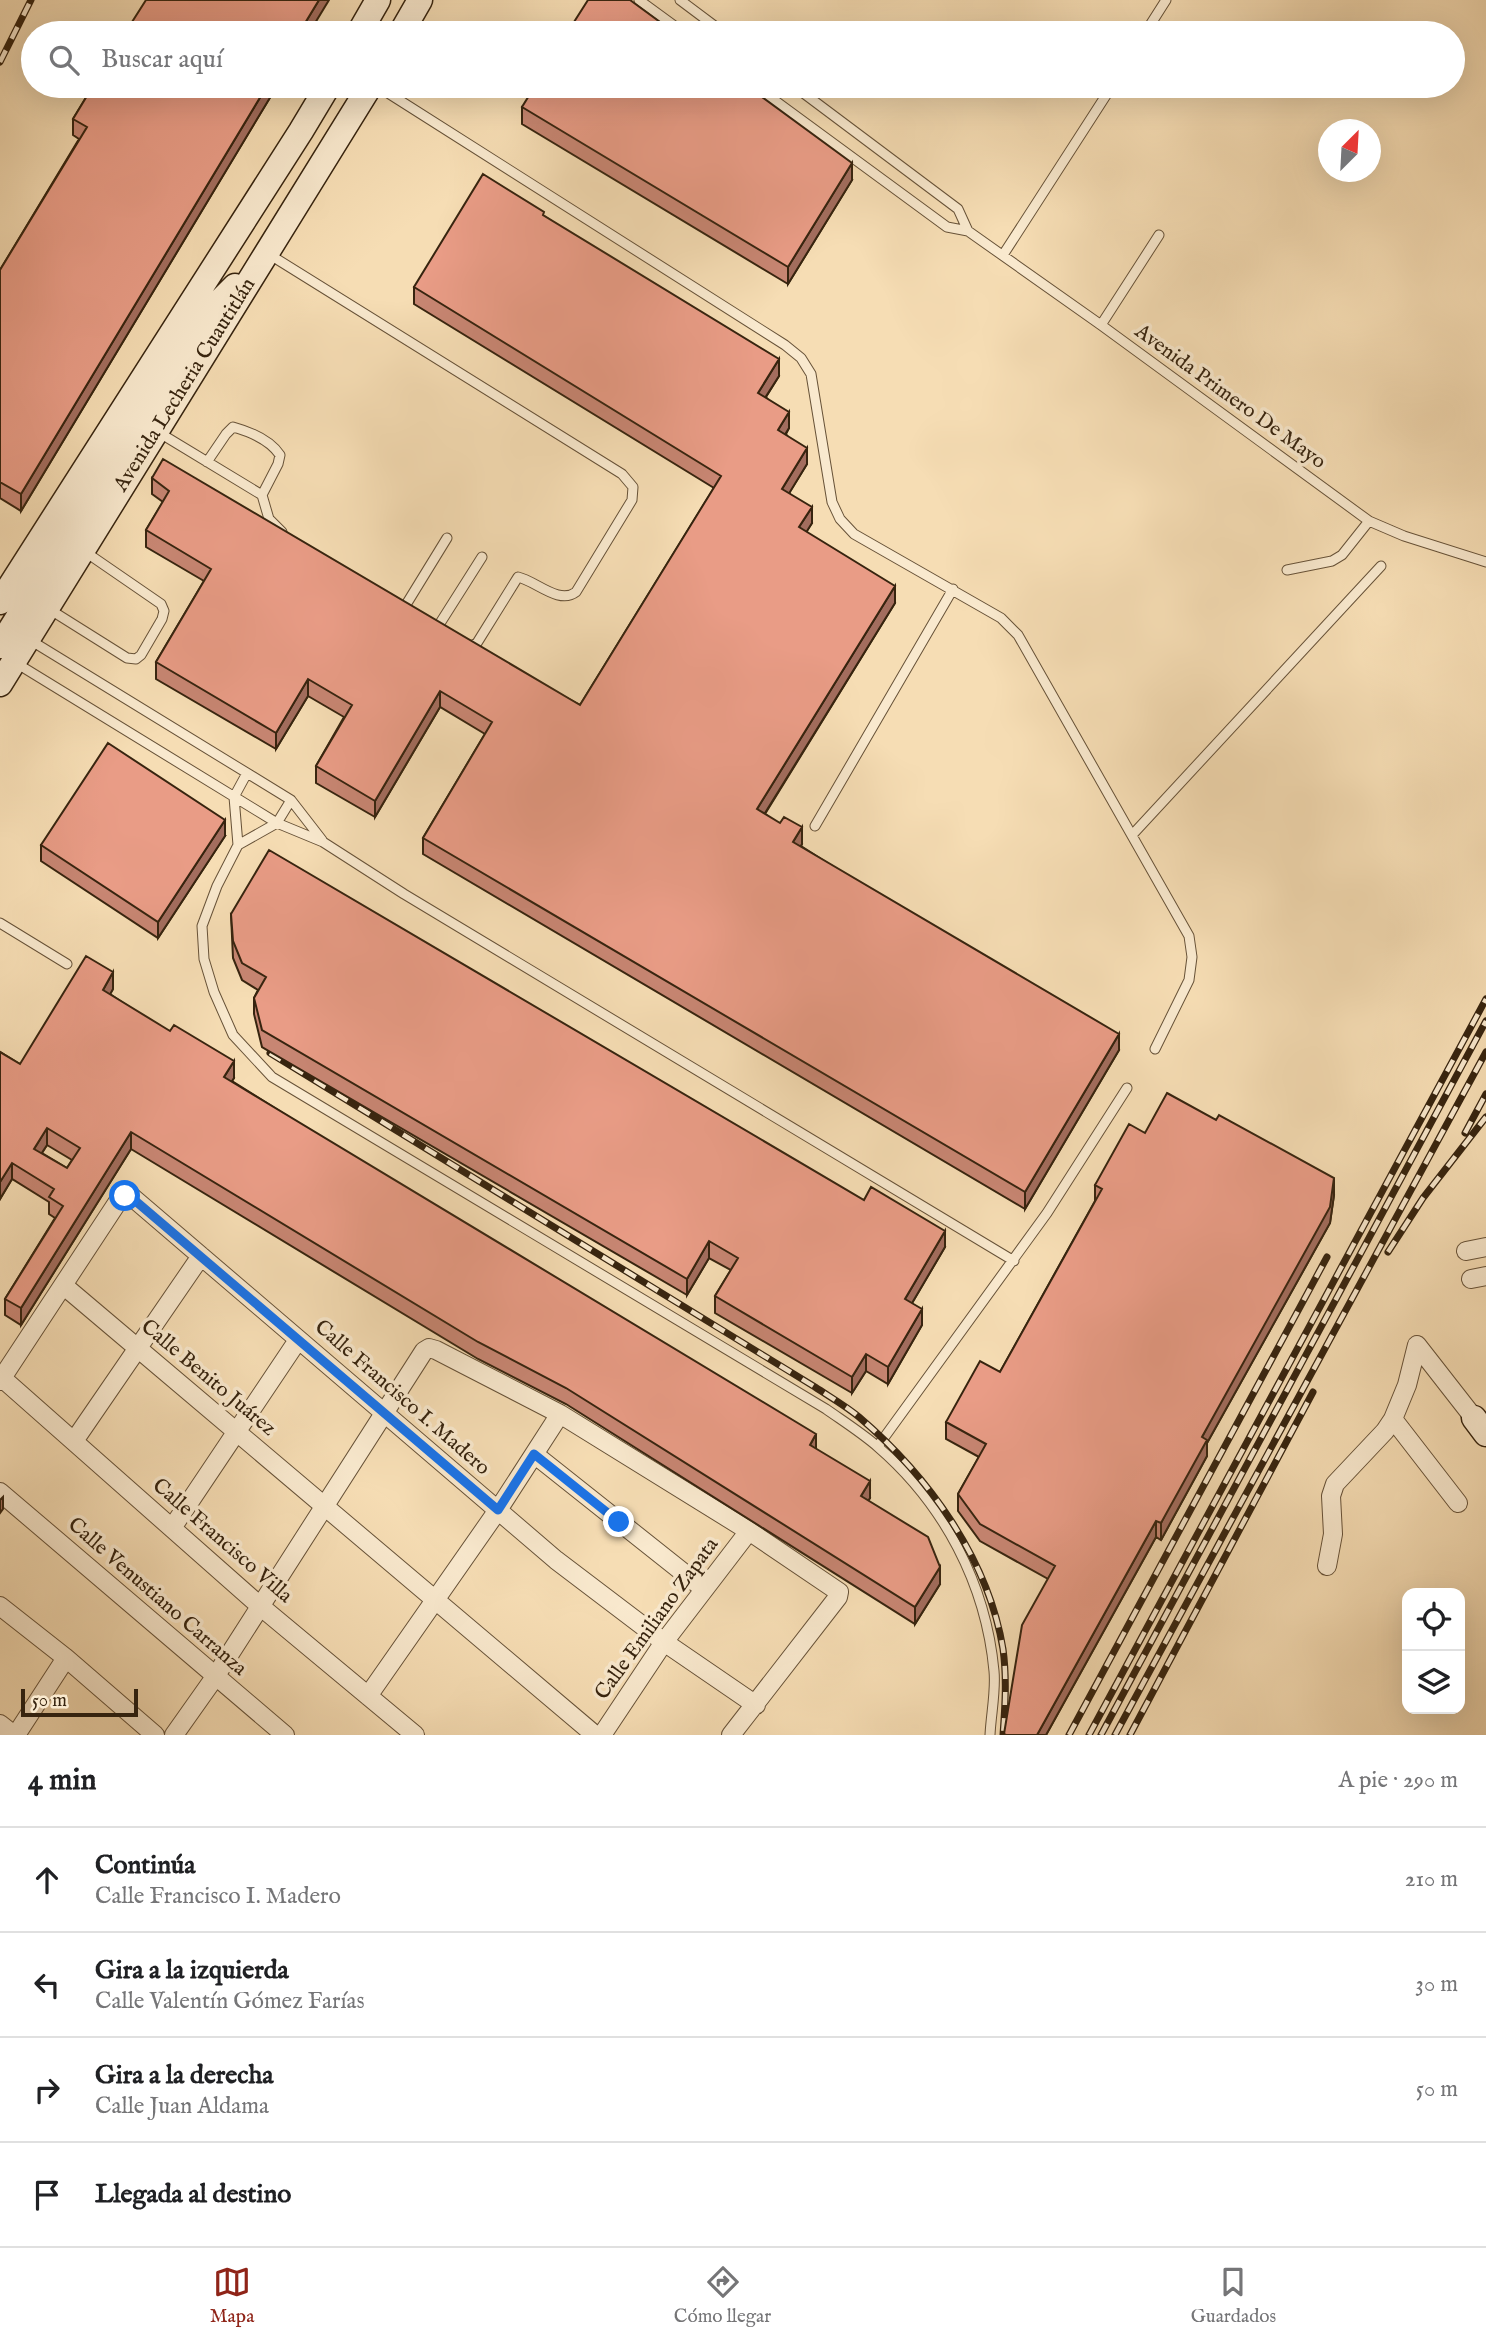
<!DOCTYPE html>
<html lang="es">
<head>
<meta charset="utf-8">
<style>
	body { margin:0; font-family:"IM FELL English",serif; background:#f2f2f2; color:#202124 }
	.controls { position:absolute; right:21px; bottom:21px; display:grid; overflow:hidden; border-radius:14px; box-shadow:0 7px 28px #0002 }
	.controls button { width:63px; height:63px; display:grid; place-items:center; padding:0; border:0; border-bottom:2px solid #e0e0e0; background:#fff; color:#202124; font:35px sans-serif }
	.compass { position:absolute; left:1318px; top:119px; width:63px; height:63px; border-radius:50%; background:#fff; box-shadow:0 7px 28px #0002; rotate:24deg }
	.scale { position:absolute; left:21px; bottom:18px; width:117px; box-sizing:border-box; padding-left:7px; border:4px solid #37240f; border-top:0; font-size:19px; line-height:24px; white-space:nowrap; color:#37240f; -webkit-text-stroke:5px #f9e9ce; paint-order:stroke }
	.stop { position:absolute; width:21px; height:21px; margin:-16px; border:5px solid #1a73e8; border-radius:50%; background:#fff }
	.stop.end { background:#1a73e8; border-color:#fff; box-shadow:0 2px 7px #0008 }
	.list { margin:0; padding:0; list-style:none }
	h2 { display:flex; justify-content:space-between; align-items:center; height:91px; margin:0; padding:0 28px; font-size:30px }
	h2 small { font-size:23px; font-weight:400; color:#757577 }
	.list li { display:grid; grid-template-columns:46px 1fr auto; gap:21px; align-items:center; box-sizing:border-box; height:105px; padding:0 28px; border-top:2px solid #e0e0e0 }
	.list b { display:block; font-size:26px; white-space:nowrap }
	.list p { margin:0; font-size:23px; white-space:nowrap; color:#757577 }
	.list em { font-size:23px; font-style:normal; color:#757577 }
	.icon { flex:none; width:38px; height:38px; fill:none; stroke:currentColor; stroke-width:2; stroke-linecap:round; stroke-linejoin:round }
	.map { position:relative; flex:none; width:1486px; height:1735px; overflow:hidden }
	.search { position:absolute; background:#fff; box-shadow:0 7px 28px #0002; left:21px; right:21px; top:21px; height:77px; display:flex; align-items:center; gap:18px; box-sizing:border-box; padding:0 24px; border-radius:38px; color:#757577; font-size:26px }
	.sheet { height:511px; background:#fff }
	nav { display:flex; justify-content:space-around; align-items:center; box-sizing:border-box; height:98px; border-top:2px solid #e0e0e0; background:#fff; font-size:19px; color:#757577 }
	nav a { display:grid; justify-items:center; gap:4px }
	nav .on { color:#8f2418 }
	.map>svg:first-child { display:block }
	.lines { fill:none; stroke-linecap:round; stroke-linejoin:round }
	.lane-casing { stroke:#675238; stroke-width:11 }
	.street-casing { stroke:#675238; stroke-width:20 }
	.secondary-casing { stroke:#37240f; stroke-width:27 }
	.lane { stroke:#f9e9ce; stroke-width:9 }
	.street { stroke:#f9e9ce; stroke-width:18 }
	.secondary { stroke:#f9e9ce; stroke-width:24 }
	.rail-casing { stroke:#37240f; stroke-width:7 }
	.rail { stroke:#f9e9ce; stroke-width:4.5; stroke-dasharray:13; stroke-linecap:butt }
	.wall { fill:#c88673; stroke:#37240f; stroke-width:2; fill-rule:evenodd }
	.shaded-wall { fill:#a36d5e; stroke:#37240f; stroke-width:2 }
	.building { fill:#e99c86; stroke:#37240f; stroke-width:2; fill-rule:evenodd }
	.route { stroke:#1a73e8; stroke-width:9 }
	.labels { text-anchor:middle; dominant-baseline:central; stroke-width:7; stroke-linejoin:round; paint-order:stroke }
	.street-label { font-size:21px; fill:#37240f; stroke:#f9e9ce }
</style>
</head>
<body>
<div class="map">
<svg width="1486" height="1735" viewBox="0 0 1486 1735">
	<rect width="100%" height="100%" fill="#f6ddb4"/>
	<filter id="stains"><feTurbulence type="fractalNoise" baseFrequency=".00286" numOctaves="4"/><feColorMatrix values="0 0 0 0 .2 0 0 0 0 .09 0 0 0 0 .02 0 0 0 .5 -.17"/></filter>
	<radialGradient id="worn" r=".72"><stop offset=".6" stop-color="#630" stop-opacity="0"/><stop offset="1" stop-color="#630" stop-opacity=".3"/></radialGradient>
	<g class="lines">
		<g class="lane-casing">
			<path id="lane" d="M639 0 684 33
				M680 0 724 33
				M1145 33 1166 0
				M377 86 785 345 801 358 811 374 832 502 840 519 854 534 1001 618 1018 635 1189 936 1192 957 1189 980 1155 1049
				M755 86 947 227 968 231 1101 325 1369 521 1404 536 1486 562
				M794 86 958 209 968 231
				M267 253 622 474 633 487 632 500 576 592C559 605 536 581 518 577L477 643 471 646 465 645
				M1003 255 1112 86
				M1101 325 1159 235
				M158 432 262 495 269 519 282 532
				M207 462 226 434 233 427C251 432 270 440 280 455L278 464 262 495
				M1287 570 1332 561 1342 555 1369 521
				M404 608 447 538
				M49 609 127 658 136 659 141 655 162 619 164 611 161 604 84 551
				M434 626 437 628 482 557
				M30 640 291 800 322 840
				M16 663 277 823 323 842 404 894 1014 1261
				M247 773 234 797 238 845 217 886 202 926 204 959 214 992 233 1035 272 1077 826 1409C843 1421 862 1433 878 1447 944 1504 986 1584 994 1671 996 1691 991 1714 990 1735
				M815 826 953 589
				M1133 834 1381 566
				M238 845 277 823 291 800
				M0 923 67 964
				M878 1446 1047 1213 1127 1088"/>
		</g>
		<g class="street-casing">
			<path id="street" d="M1466 1251 1486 1247
				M1471 1279 1486 1276
				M63 1285 595 1735
				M2 1378 260 1606 415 1735
				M0 1381 119 1200 125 1196 132 1197 556 1560 664 1642 756 1705
				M1393 1419 1458 1503
				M74 1441 201 1256
				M534 1454 704 1589
				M0 1492 285 1735
				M172 1528 298 1340
				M1327 1566 1333 1534 1331 1496 1335 1484 1385 1431 1393 1419 1407 1385 1417 1345 1474 1418
				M0 1606 66 1658 155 1735
				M368 1696 498 1510 560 1414
				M0 1724 14 1735
				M16 1735 66 1658
				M174 1735 215 1677 424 1351 429 1348 436 1350 560 1414 749 1531 839 1592 838 1597 731 1735
				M602 1735 664 1642 749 1531"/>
		</g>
		<g class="secondary-casing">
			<path id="secondary" d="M359 33 378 0
				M401 33 420 0
				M0 602 301 131 328 86
				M0 646 210 311 235 286
				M0 684 370 86
				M1474 1418 1486 1434"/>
		</g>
		<use href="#lane" class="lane"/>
		<use href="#street" class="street"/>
		<use href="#secondary" class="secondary"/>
		<g class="rail-casing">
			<path id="rail" d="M0 62 31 0
				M270 1053 815 1387C830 1397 846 1406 859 1417 928 1476 988 1558 1003 1649 1007 1678 1005 1707 1003 1735
				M1465 1133 1486 1094
				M1388 1252 1423 1198 1486 1117
				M1069 1735 1327 1257
				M1089 1735 1486 999
				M1101 1735 1486 1021
				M1115 1735 1486 1052
				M1130 1735 1313 1392"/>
		</g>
		<use href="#rail" class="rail"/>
	</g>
	<path class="wall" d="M93 86H277L21 511 0 498V270L79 139 73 135V119Z
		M522 107 852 180 788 284 522 124Z
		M544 216 779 376 766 397 789 428 786 434 807 464 789 493 812 523 806 532 895 603 765 814 802 844 801 846 1119 1050 1025 1209 423 854V838L485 734 440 707 375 817 316 783V766L344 717 308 696 276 749 156 679V662L204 581 146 547V530L163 502 152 494V478L580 705 714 488 414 304V287Z
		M225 836 158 938 41 861V845Z
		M231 914 945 1247 912 1303 922 1325 888 1384 866 1371 852 1393 715 1313V1296L731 1270 709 1258 687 1295 262 1047 254 1014V998L258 990 242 980 233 958Z
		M113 989 110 994 234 1078 232 1081 816 1449 870 1498 868 1501 940 1584 915 1624 566 1404 478 1359 131 1149 21 1325 5 1315V1299L55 1218 49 1214V1202L12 1179 0 1199V1052L20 1064ZM47 1145 72 1160 67 1168 42 1153Z
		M1145 1133 1334 1195 1330 1223 1207 1443V1456L1161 1540 1156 1537 1046 1735H1004L1048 1579 980 1541 958 1511V1494L979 1457 946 1439V1422L1000 1372 1095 1201V1185Z"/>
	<path class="shaded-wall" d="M319 0H329L309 33H299Z
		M267 86H277L21 511V494Z
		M852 163V180L788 284V267Z
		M779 359V376L758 409V393Z
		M789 412V428L778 446V430Z
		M807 448V464L782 505V489Z
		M812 507V523L799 544V527Z
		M895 586V603L757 826V809Z
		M308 679V696L276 749V733Z
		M440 691V707L375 817V801Z
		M225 820V836L158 938V922Z
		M802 827V844L793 858V842Z
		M113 972V989L103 1007V990Z
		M1119 1034V1050L1025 1209V1192Z
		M234 1061V1078L224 1093V1077Z
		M47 1128V1145L34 1165V1149Z
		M131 1132V1149L21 1325V1308Z
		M12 1163V1179L0 1199V1182Z
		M1334 1178V1195L1330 1223 1207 1443V1456L1161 1540V1523L1202 1437Z
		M945 1231V1247L905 1315V1299Z
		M709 1241V1258L687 1295V1279Z
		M922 1309V1325L888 1384V1367Z
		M866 1354V1371L852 1393V1377Z
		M816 1434V1450L810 1445Z
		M870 1481V1498L861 1513V1496Z
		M3 1497V1509L0 1513V1500Z
		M1156 1521V1537L1046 1735H1037Z
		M940 1567V1584L915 1624V1607Z"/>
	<path class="building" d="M146 0H319L299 33H125Z
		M588 0H630L675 33H567Z
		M93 86H267L21 494 0 482V270L87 127 73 119Z
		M535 86H747L852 163 788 267 522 107Z
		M483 174 544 212 543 215 779 359 758 393 789 412 778 430 807 448 782 489 812 507 799 527 895 586 757 809 780 823 784 817 802 827 793 842 1119 1034 1025 1192 423 838 492 722 440 691 375 801 316 766 352 705 308 679 276 733 156 662 211 569 146 530 169 491 152 478 163 459 580 705 721 476 414 287Z
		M108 743 225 820 158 922 41 845Z
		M269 850 864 1200 871 1187 945 1231 905 1299 922 1309 888 1367 866 1354 852 1377 715 1296 738 1258 709 1241 687 1279 262 1030 254 998 266 977 242 963 233 941 231 914Z
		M86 956 113 972 103 990 170 1031 174 1025 234 1061 224 1077 816 1434 810 1445 870 1481 861 1496 928 1537 940 1567 915 1607 566 1388 478 1342 131 1132 21 1308 5 1299 63 1206 49 1197 54 1189 12 1163 0 1182V1052L20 1064ZM47 1128 80 1148 67 1168 34 1149Z
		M1167 1093 1216 1120 1219 1115 1334 1178 1330 1207 1202 1437 1207 1440 1161 1523 1156 1521 1037 1735H1006L1004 1734 1022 1625 1055 1566 980 1524 958 1494 986 1444 946 1422 980 1361 1000 1372 1102 1189 1095 1185 1129 1124 1145 1133Z"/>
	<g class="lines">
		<path class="route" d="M125 1196 132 1198 498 1510 534 1454 619 1522"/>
	</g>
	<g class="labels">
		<g class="street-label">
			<text transform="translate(185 385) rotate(-58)">Avenida Lecheria Cuautitlán</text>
			<text transform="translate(1230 397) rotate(36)">Avenida Primero De Mayo</text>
			<text transform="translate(208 1378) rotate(40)">Calle Benito Juárez</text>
			<text transform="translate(402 1398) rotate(41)">Calle Francisco I. Madero</text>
			<text transform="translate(222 1541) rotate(41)">Calle Francisco Villa</text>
			<text transform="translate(157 1597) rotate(41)">Calle Venustiano Carranza</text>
			<text transform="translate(657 1619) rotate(-54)">Calle Emiliano Zapata</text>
		</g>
	</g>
	<rect width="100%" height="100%" filter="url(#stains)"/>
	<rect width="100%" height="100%" fill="url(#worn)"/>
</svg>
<div class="controls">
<button><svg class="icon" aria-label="locate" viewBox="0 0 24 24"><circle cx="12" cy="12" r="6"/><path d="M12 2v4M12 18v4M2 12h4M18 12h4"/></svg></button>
<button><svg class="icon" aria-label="layers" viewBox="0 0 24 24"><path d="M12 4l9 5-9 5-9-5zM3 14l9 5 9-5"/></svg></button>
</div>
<svg class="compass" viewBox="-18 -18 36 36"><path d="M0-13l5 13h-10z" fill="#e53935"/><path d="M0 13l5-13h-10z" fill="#757577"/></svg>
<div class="scale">50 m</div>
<div class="stop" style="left:125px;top:1196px"></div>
<div class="stop end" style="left:619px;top:1522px"></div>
<div class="search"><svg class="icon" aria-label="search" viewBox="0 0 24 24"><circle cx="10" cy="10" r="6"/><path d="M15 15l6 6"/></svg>Buscar aquí</div>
</div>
<section class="sheet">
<h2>4 min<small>A pie · 290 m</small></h2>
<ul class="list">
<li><svg class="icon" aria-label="ahead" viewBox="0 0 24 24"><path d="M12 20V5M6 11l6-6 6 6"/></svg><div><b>Continúa</b><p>Calle Francisco I. Madero</p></div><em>210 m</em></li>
<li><svg class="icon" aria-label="left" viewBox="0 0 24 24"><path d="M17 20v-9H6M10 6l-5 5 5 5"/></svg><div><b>Gira a la izquierda</b><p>Calle Valentín Gómez Farías</p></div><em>30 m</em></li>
<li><svg class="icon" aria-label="right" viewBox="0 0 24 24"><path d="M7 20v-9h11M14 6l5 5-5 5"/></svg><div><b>Gira a la derecha</b><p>Calle Juan Aldama</p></div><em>50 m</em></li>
<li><svg class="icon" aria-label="arrive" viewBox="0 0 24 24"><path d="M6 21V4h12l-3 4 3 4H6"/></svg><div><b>Llegada al destino</b></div></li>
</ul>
</section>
<nav>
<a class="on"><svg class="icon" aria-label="map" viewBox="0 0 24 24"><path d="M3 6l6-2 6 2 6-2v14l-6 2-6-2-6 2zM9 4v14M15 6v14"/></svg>Mapa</a>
<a><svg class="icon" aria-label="directions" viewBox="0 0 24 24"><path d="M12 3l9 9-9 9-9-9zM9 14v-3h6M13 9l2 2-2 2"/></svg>Cómo llegar</a>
<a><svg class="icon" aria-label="saved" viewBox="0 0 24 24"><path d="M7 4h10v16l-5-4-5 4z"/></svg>Guardados</a>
</nav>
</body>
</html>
